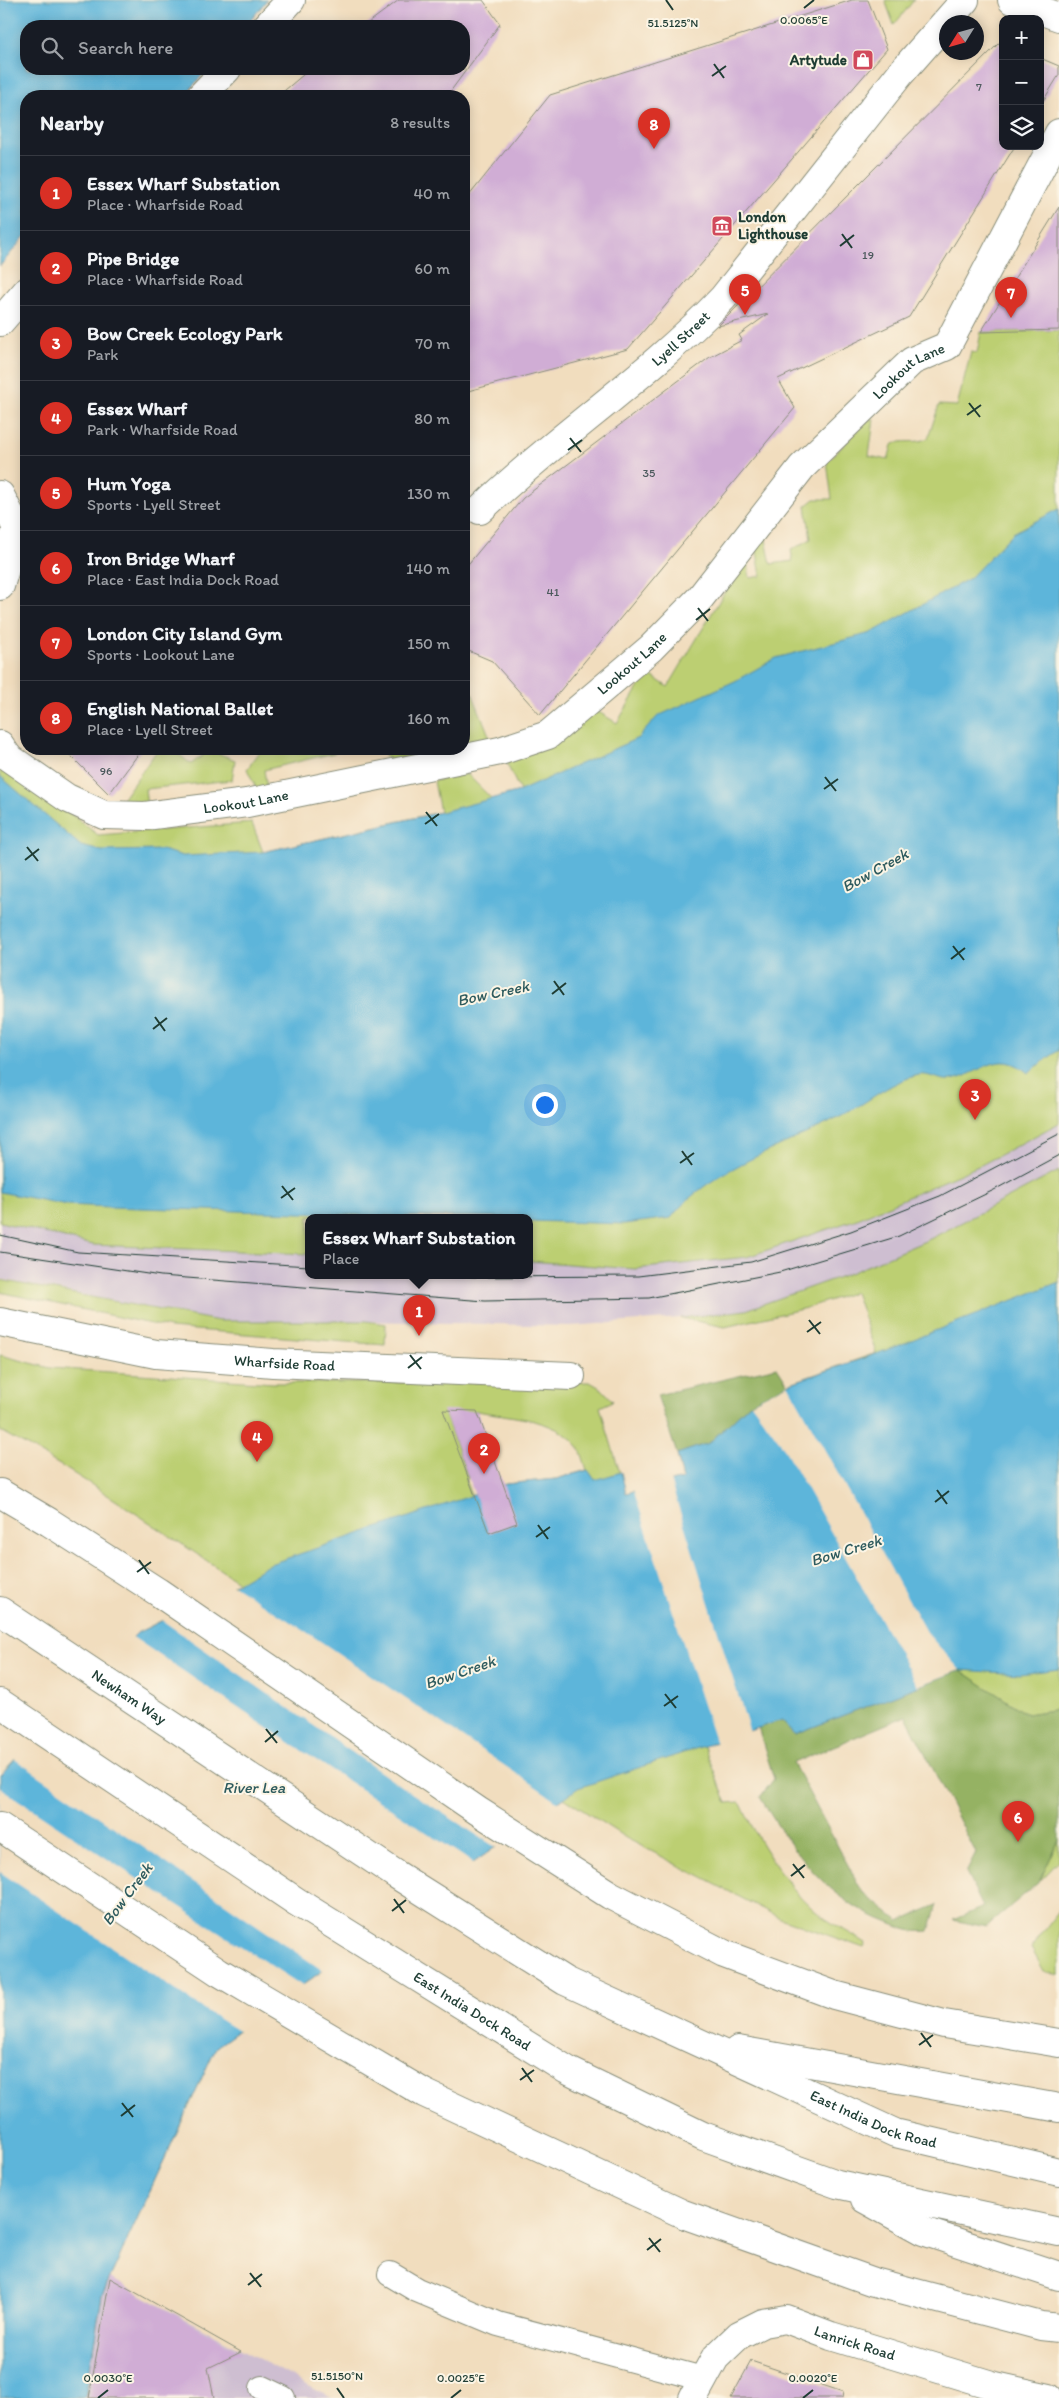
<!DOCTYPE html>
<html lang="en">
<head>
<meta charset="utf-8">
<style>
	body { margin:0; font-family:Itim,sans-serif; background:#242831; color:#f1f3f6 }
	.controls { position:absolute; right:15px; top:15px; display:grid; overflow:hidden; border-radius:10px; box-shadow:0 2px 12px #0003 }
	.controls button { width:45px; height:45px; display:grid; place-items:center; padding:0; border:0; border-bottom:1px solid #363941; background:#171b24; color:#f1f3f6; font:25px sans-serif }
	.compass { position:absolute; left:939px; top:15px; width:45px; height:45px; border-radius:50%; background:#171b24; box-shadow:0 2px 12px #0003; rotate:233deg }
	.you { position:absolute; left:544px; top:1104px; width:18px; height:18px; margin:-12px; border:4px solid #fff; border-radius:50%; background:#1a73e8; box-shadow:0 0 0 8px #1a73e833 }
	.badge { display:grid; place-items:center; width:32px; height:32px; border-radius:50%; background:#d93025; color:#fff; font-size:16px; font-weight:700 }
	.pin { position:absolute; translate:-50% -41px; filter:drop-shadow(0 1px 2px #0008) }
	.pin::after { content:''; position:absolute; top:26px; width:18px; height:15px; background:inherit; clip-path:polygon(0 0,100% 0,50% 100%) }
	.popup { position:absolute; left:305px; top:1214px; width:228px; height:65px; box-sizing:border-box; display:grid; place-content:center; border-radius:10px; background:#171b24; filter:drop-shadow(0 1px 4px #0005); font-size:16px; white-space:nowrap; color:#9ea1a6 }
	.popup b { font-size:19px; color:#f1f3f6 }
	.popup::after { content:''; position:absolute; left:50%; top:100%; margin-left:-10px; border:10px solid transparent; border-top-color:#171b24 }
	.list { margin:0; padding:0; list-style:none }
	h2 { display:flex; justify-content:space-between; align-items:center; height:65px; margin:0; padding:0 20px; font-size:21px }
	h2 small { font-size:16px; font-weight:400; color:#9ea1a6 }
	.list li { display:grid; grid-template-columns:32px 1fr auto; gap:15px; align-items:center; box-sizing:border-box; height:75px; padding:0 20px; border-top:1px solid #363941 }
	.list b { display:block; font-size:19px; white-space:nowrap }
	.list p { margin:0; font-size:16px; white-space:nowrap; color:#9ea1a6 }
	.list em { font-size:16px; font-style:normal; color:#9ea1a6 }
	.icon { flex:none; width:28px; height:28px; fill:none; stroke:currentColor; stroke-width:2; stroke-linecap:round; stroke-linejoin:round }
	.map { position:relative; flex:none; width:1059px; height:2398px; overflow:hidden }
	.search { position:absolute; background:#171b24; box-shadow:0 2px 12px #0003; left:20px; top:20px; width:450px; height:55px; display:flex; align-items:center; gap:12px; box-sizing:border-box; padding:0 18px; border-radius:20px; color:#9ea1a6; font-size:19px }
	.panel { position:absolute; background:#171b24; box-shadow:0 2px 12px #0003; left:20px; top:90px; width:450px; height:665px; border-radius:20px }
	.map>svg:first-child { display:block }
	.industrial { fill:#cebed1 }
	.green { fill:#bccf72; stroke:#6e8653; fill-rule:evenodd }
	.forest { fill:#95b264; stroke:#5a784c }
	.water { fill:#5db5da; stroke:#3e7987 }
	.pier { fill:#f1ddbe }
	.building { fill:#d0add5 }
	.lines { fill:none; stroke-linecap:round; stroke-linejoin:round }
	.service-casing { stroke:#888d79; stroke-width:26 }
	.pedestrian-casing { stroke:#888d79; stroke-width:30 }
	.minor-casing { stroke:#888d79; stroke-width:30 }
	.trunk-casing { stroke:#888d79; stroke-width:30 }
	.service { stroke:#fff; stroke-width:24 }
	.pedestrian { stroke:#fff; stroke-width:28 }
	.minor { stroke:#fff; stroke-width:28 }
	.trunk { stroke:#fff; stroke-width:28 }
	.tram { stroke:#1f3d34; stroke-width:1 }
	.ticks { fill:none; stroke:#1f3d34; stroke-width:2 }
	.labels { text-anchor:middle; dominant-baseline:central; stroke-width:4; stroke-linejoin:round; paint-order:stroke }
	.number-label { font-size:12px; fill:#4b595c }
	.poi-label { font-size:15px; font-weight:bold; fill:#1f3d34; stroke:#fcf5e5; text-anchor:end }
	.street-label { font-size:15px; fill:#1f3d34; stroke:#fcf5e5 }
	.water-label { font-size:16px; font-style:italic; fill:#2e5b5e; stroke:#fcf5e5 }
	.ticks-label { font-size:12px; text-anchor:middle; fill:#1f3d34; stroke:#fcf5e5; stroke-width:4; stroke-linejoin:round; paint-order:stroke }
</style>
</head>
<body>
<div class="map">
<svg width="1059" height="2398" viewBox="0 0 1059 2398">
	<rect width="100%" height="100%" fill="#fcf5e5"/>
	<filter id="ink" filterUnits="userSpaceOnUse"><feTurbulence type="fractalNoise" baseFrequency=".02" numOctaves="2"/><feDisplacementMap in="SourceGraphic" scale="10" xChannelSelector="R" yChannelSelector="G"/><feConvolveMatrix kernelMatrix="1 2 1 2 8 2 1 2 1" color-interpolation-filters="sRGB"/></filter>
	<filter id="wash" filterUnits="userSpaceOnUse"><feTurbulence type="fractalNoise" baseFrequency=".0096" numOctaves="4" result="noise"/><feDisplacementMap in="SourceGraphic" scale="20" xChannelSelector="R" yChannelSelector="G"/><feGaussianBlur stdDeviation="1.12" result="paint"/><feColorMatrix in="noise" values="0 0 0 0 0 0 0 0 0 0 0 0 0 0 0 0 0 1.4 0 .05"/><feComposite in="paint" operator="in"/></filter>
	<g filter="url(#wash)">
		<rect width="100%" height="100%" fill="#f1ddbe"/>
		<path class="industrial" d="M1059 1123V1171L930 1239 848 1274 746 1310 681 1318 570 1326 366 1321H219L0 1279V1222L93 1245 309 1254V1275H529V1261L635 1269 747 1257 860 1218 983 1164Z
			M110 2278 331 2398H85L102 2295Z"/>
		<path class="green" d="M885 0H914L894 25Z
			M1059 330V637L0 967V759L98 835 252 823 263 852 440 812 434 781 467 774 492 799 520 791 506 762 595 710 617 723 647 673 668 687 746 556 750 578 761 576 755 541 764 530 771 564 793 561 791 550 811 539 806 506 815 499H832L827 462 869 419H874L869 456 888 460 892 445C904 438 916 445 928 438L939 405 957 406 971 352 977 353 981 332Z
			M464 673 490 738 464 745Z
			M158 749H172L191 764 210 750 235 760 232 780 145 789 147 807 116 808Z
			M262 749H350L264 770 267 790 258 792 247 769Z
			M383 749H436L388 761Z
			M1059 920V1123L983 1164 860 1218 747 1257 635 1269 529 1261V1217H309V1254L93 1245 0 1222V1137Z
			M1059 1171V1374L0 1775 137 1633 239 1582C161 1531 83 1475 0 1431V1355L50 1368 273 1383 590 1382 602 1389 613 1401 600 1407 626 1493 683 1479 677 1454 709 1443 751 1403 788 1384 876 1353 855 1292 806 1308 725 1327 681 1318 746 1310 848 1274 930 1239ZM477 1411C509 1417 555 1418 577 1445 582 1451 584 1462 587 1470L556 1479 506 1484 472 1498 465 1480 468 1478 444 1412Z
			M0 1280 219 1321H366L386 1324 385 1345 170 1328 0 1292Z
			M1059 1574V1709L1027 1714 960 1670 795 1734 782 1720 703 1744 727 1803 740 1802C758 1841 782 1881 814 1910 829 1923 849 1932 866 1943L864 1948 780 1918 626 1838 564 1798 216 2047 102 2295 85 2398H14L251 1900Z
			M1059 1840V1861L1039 1882Z
			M1059 1910V1976L1044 1971 1031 1948Z"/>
		<path class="forest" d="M777 1367 788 1384 751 1403 709 1443 677 1454 657 1395Z
			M960 1670 1027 1714 1059 1709V1840L1039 1882 986 1927 953 1920 983 1907 966 1873 976 1853 906 1716 793 1763 863 1893 899 1921 937 1905 929 1931C912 1933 904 1929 889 1923 826 1899 793 1852 760 1797L774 1779 758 1727 782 1720 795 1734Z"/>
		<path class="water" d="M0 0H267L246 26H26V69H208L184 96H26V235L0 266Z
			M1059 509V1050L1028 1073C998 1047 982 1074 952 1080 941 1082 929 1073 919 1075 892 1081 872 1099 849 1112 794 1144 709 1167 671 1218L624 1224 529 1221V1217H424L109 1207 67 1205 0 1192V776L81 846 102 851 162 850 183 856 263 852 441 812 520 791 638 738 658 716 735 681 776 658 871 633 970 578 1013 533Z
			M1059 1282V1669L1020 1674 960 1670 795 1734 782 1720 578 1788 216 2047 102 2295 85 2398H0V1775L137 1633 240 1582 270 1564 506 1484 556 1479 588 1470 595 1480 621 1472 626 1493 683 1479 677 1454 709 1443 751 1403 788 1384 876 1354Z"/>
		<path class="pier" d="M788 1384 926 1632 960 1670 918 1686 782 1445 751 1403Z
			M670 1480 750 1733 716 1744 633 1489Z
			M231 1584 314 1637 560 1803 497 1848 402 1787 160 1619Z
			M131 1636 290 1743 475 1864 325 1972 13 1758Z
			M0 1788 156 1891 304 1987 240 2032 211 2014 0 1872Z"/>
		<g id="blocks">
			<path class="building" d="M399 0H483L500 24 447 96H278L310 69H464V26H364Z
				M852 0H868L887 49 628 349 464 392V202L550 95Z
				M1000 42 1003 43V146H1015L909 317 778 379 795 408 540 715 492 661 464 649V569L523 498 710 357 742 340 739 335 768 314 718 326Z
				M1040 58 1059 66V75L1040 106Z
				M1059 207V330L981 332Z
				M64 749H142L109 794Z
				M443 1410 477 1411 517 1523 489 1533Z
				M110 2278 241 2352 208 2368 214 2398H89Z
				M751 2361 843 2392 842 2398H731Z"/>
		</g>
	</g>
	<g filter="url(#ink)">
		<use href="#blocks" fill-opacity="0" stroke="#888d79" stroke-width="1"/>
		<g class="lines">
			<g class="service-casing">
				<path id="service" d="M390 2274 417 2290 498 2324 703 2379
					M262 2388 283 2398"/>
			</g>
			<g class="pedestrian-casing">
				<g id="pedestrian">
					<path id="s1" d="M480 510C558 435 649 376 723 298L900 74 965 0"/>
					<path id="s2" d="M0 1322 156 1354 273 1363 571 1376"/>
				</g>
			</g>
			<g class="minor-casing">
				<g id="minor">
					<path d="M1012 0 1059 17"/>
					<path d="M267 26 291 0"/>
					<path d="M201 96 227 69"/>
					<path d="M0 322 26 292"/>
					<path d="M0 495 17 528 0 586"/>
					<path id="s3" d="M0 745 8 757 67 798 104 815 145 816 247 803 500 751 548 735 651 648 700 598 802 467 912 361 947 346 1059 133"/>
					<path id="s4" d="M693 2398 715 2358 739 2335 763 2323 786 2319 831 2336 995 2386 1049 2398"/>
				</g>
			</g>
			<g class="trunk-casing">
				<g id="trunk">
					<path d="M0 1493 49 1522 158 1592 478 1811 610 1895 724 1954 834 1995 944 2024 1059 2043"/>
					<path id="s5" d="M0 1611 397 1875 565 1981 895 2133 1059 2172"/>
					<path id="s6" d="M0 1703 297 1902 567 2070 703 2136 837 2184 1059 2232"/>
					<path d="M0 1827 219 1972 424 2093 683 2214 874 2282 1041 2326 1059 2328"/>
					<path d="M738 2050 1059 2108"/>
					<path d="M865 2199 923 2231 1059 2276"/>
				</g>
			</g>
			<use href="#service" class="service"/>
			<use href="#pedestrian" class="pedestrian"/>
			<use href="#minor" class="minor"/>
			<use href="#trunk" class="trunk"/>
			<path class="tram" d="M0 1235 78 1252 309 1266
				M0 1252 161 1276 485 1301 649 1298 780 1272 899 1236 994 1190 1059 1155
				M438 1275 478 1277 638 1276 751 1262 851 1231 940 1196 1059 1134"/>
		</g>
	</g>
	<path class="ticks" d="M666 0 673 10M804 8 814 0M714 64 724 78M712 76 726 66M842 234 852 248M840 246 854 235M969 403 980 417M967 415 981 405M570 438 581 452M568 450 582 440M698 608 708 621M696 620 710 609M825 777 836 791M824 789 838 779M426 812 437 826M425 824 439 814M27 847 38 861M25 860 39 849M953 946 964 960M951 959 965 948M554 981 564 995M552 994 566 983M155 1017 165 1031M153 1029 167 1018M682 1151 692 1165M680 1163 694 1153M282 1186 293 1200M281 1198 295 1188M809 1320 820 1334M807 1332 821 1322M410 1355 421 1369M408 1368 422 1357M937 1490 947 1504M935 1502 949 1491M538 1525 548 1539M536 1537 550 1527M139 1560 149 1574M137 1572 151 1562M665 1694 676 1708M664 1706 678 1696M266 1729 277 1743M265 1742 278 1731M793 1864 804 1878M791 1876 805 1865M394 1899 404 1913M392 1911 406 1900M921 2033 931 2047M919 2045 933 2035M522 2068 532 2082M520 2080 534 2070M122 2103 133 2117M121 2116 135 2105M649 2238 660 2252M647 2250 661 2239M250 2273 261 2287M248 2285 262 2274M337 2388 344 2398M98 2398 108 2390M451 2398 461 2390M803 2398 813 2390"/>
	<defs>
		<g id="shop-square" transform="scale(1.125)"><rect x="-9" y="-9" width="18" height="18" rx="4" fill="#d1495b" stroke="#fcf5e5"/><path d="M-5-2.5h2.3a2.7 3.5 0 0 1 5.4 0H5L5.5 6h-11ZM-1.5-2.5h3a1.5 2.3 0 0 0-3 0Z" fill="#fff"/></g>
		<g id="museum-square" transform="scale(1.125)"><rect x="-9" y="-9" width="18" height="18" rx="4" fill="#d1495b" stroke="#fcf5e5"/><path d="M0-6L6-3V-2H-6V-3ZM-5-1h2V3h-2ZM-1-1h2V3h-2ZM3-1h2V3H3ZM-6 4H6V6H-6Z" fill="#fff"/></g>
	</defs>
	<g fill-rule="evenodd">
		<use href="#shop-square" x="863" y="60"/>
		<use href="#museum-square" x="722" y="226"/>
	</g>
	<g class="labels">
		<g class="number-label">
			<text x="979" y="87">7</text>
			<text x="868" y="255">19</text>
			<text x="649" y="473">35</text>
			<text x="553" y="592">41</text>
			<text x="106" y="771">96</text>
		</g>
		<g class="poi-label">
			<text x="847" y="60">Artytude</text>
			<text x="738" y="217" text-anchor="start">London<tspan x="738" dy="17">Lighthouse</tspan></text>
		</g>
		<g class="street-label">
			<text stroke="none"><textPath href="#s1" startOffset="264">Lyell Street</textPath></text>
			<text stroke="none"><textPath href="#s3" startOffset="1095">Lookout Lane</textPath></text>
			<text stroke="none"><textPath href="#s3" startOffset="690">Lookout Lane</textPath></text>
			<text stroke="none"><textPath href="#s3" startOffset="270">Lookout Lane</textPath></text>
			<text stroke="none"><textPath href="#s2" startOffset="288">Wharfside Road</textPath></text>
			<text stroke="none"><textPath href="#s5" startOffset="155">Newham Way</textPath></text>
			<text stroke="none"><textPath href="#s6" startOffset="564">East India Dock Road</textPath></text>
			<text stroke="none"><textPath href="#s5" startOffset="1014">East India Dock Road</textPath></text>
			<text stroke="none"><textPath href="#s4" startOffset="202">Lanrick Road</textPath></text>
		</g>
		<g class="water-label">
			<text transform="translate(875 870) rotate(-29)">Bow Creek</text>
			<text transform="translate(493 993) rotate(-12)">Bow Creek</text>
			<text transform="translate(846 1550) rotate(-17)">Bow Creek</text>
			<text transform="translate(460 1672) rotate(-19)">Bow Creek</text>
			<text x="254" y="1787">River Lea</text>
			<text transform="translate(127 1894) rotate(-53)">Bow Creek</text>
		</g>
	</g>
	<g class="ticks-label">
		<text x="804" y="24">0.0065°E</text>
		<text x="673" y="27">51.5125°N</text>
		<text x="337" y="2380">51.5150°N</text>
		<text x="108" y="2382">0.0030°E</text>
		<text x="461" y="2382">0.0025°E</text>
		<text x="813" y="2382">0.0020°E</text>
	</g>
</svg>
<div class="controls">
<button>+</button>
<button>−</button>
<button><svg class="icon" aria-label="layers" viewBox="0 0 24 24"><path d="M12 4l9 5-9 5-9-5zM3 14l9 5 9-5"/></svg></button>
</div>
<svg class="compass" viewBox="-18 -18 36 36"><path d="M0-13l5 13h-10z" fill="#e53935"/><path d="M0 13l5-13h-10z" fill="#9ea1a6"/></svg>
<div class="you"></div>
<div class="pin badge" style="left:419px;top:1336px">1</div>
<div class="popup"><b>Essex Wharf Substation</b>Place</div>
<div class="pin badge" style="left:484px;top:1474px">2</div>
<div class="pin badge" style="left:975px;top:1120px">3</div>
<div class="pin badge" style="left:257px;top:1462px">4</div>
<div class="pin badge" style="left:745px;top:315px">5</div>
<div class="pin badge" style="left:1018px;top:1842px">6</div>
<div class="pin badge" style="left:1011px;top:318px">7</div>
<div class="pin badge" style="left:654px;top:149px">8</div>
<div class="search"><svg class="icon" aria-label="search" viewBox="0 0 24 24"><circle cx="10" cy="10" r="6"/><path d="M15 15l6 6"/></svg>Search here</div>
<section class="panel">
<h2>Nearby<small>8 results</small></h2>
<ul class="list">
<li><span class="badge">1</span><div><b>Essex Wharf Substation</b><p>Place · Wharfside Road</p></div><em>40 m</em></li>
<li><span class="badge">2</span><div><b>Pipe Bridge</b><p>Place · Wharfside Road</p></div><em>60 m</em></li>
<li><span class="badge">3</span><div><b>Bow Creek Ecology Park</b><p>Park</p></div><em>70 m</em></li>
<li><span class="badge">4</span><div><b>Essex Wharf</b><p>Park · Wharfside Road</p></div><em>80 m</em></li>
<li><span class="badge">5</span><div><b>Hum Yoga</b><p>Sports · Lyell Street</p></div><em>130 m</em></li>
<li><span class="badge">6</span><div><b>Iron Bridge Wharf</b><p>Place · East India Dock Road</p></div><em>140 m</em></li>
<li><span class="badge">7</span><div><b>London City Island Gym</b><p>Sports · Lookout Lane</p></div><em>150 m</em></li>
<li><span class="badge">8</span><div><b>English National Ballet</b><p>Place · Lyell Street</p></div><em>160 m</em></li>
</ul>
</section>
</div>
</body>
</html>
